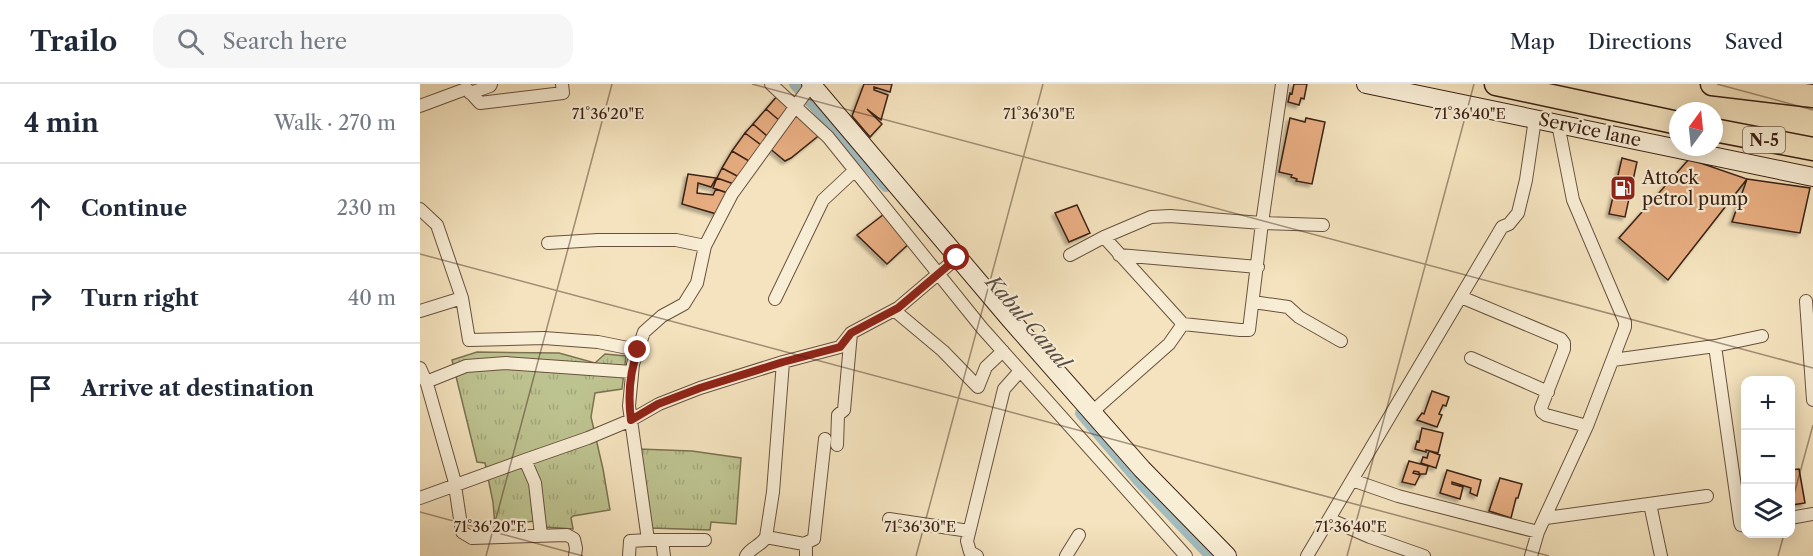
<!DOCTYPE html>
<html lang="en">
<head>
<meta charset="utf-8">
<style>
	body { margin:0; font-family:"Libre Caslon Text",serif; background:#f6f6f7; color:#1f2937 }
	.controls { position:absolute; right:18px; bottom:18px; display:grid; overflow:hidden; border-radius:12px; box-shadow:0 3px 15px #0003 }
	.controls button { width:54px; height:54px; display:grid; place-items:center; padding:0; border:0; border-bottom:2px solid #e0e1e3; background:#fff; color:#1f2937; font:30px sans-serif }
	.compass { position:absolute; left:1249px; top:18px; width:54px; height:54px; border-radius:50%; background:#fff; box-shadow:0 3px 15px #0003; rotate:15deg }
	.stop { position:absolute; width:18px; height:18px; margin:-14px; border:4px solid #8f2418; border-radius:50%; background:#fff }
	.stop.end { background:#8f2418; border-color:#fff; box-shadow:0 2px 6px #0008 }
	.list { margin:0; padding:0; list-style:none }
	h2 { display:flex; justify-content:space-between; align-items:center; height:78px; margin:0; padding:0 24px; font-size:26px }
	h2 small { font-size:20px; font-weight:400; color:#747a83 }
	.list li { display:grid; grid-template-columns:39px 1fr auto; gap:18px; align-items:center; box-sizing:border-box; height:90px; padding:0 24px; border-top:2px solid #e0e1e3 }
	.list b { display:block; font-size:22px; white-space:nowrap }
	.list em { font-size:20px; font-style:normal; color:#747a83 }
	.icon { flex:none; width:33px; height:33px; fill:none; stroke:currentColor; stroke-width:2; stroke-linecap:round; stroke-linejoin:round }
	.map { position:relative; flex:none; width:1393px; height:472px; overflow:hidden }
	header { display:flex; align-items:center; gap:36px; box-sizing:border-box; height:84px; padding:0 30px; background:#fff; border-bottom:2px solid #e0e1e3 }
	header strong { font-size:28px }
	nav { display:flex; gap:33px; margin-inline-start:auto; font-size:21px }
	.search { width:420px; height:54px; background:#f6f6f7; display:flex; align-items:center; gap:15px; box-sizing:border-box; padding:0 21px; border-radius:18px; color:#747a83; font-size:22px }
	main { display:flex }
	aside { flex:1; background:#fff }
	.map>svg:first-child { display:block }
	.grass { fill:url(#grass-tufts); stroke:#7c7252; stroke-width:1.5 }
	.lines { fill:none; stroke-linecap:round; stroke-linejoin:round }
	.canal { stroke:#a2bbbd; stroke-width:12 }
	.building { fill:#e7ad81; stroke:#3a2014; stroke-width:1.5; filter:url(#shadow) }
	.street-casing { stroke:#68513e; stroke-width:14 }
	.secondary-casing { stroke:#3a2014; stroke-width:20 }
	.highway-casing { stroke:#3a2014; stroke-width:25 }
	.street { stroke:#f8edd5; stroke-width:12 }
	.secondary { stroke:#f8edd5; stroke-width:18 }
	.highway { stroke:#f4e3be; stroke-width:22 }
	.route { stroke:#8f2418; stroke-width:8 }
	.ticks { fill:none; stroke:#3a2014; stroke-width:1.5; stroke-opacity:0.45 }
	.labels { text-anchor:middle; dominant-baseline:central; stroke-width:4.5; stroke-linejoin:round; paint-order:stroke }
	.shield { fill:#f8edd5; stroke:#735e4e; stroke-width:1.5 }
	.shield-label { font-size:16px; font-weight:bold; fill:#3a2014 }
	.street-label { font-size:18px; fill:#3a2014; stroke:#f8edd5 }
	.poi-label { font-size:18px; fill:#3a2014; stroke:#f8edd5; text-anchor:start }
	.water-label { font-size:20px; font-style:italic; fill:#594e47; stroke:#f8edd5 }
	.ticks-label { font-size:15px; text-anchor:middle; fill:#3a2014; stroke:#f8edd5; stroke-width:4.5; stroke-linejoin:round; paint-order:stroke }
</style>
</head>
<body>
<header>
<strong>Trailo</strong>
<div class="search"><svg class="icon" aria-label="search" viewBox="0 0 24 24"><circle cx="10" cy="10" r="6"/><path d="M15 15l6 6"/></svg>Search here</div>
<nav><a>Map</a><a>Directions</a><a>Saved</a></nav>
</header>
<main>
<aside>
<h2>4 min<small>Walk · 270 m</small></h2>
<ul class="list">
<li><svg class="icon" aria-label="ahead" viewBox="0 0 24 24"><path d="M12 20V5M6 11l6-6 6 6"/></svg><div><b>Continue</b></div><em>230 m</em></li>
<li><svg class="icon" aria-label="right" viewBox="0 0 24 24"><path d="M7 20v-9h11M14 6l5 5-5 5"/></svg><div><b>Turn right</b></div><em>40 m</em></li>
<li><svg class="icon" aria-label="arrive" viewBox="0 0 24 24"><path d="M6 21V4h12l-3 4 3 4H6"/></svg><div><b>Arrive at destination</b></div></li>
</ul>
</aside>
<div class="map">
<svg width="1393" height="472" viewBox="0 0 1393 472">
	<defs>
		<pattern id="grass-tufts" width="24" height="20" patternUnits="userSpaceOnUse" patternTransform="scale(1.5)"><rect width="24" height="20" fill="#bdc390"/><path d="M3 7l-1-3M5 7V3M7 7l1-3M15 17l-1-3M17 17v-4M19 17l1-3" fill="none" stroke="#a3a77b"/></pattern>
		<filter id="shadow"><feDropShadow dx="-3" dy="3" stdDeviation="1.5" flood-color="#0004"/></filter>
	</defs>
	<rect width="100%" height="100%" fill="#f4e3be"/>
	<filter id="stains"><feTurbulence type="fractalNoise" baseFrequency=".00333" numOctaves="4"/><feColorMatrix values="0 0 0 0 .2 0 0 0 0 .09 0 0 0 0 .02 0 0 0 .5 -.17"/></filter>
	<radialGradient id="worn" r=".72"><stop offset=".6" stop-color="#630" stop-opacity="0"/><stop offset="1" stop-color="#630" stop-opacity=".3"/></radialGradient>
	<path class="grass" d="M57 268 139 269 175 279 185 270 206 272 202 305 175 309 171 333 183 385 190 426 153 432 151 434 153 445 124 443 115 437 75 442 73 418 65 379 57 378 32 276Z
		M219 365 272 367 321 374 316 440 291 438 290 446 231 444Z"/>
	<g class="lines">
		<path class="canal" d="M375 0 466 102
			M661 329 719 397 791 472"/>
	</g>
	<path class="building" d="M444 0H472L470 8 454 3V6L468 11 461 36 447 25 462 40 450 53 432 32Z
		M874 0H887L884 15 881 14 879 21 868 18 870 9 872 10Z
		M358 11 372 22 360 37 346 25Z
		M346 25 360 37 347 52 333 40Z
		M377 25 402 49 371 74 365 77 348 63Z
		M870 34 885 38 886 34 905 38 892 100 876 97 877 95 871 93 872 91 859 88Z
		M333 40 347 52 341 61 325 49Z
		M325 49 341 61 329 77 312 67Z
		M312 67 329 77 319 93 302 84Z
		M1202 74 1217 78 1205 133 1189 130Z
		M1269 75 1327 95 1248 196 1199 154Z
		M302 84 319 93 314 100 297 94Z
		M268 90 296 94 291 103 278 99 277 109 293 111 296 105 308 109 300 131 262 120Z
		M297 94 314 100 310 110 293 104Z
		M1327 95 1390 104 1380 149 1312 138Z
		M657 121 670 149 649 158 635 129Z
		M468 127 493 156 467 180 437 151Z
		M1012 307 1029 313 1026 322 1023 321 1019 330 1022 331 1017 343 997 336 1002 329 1004 330Z
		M1002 344 1023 349 1018 369 1006 366V368L995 365 997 357 999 358Z
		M1009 367 1020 371 1016 384 1001 379 1003 373 1007 374Z
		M989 377 1008 382 1006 390H999V388L994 387 993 389 1000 391 995 401 982 398Z
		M1379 385 1385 419 1372 421 1370 424V386Z
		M1027 386 1061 396 1057 412 1050 409 1051 404 1032 398V400L1043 403 1040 415 1020 409Z
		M1080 394 1102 400 1098 414H1096L1091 434 1069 427Z"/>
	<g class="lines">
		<g class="street-casing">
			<path id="street" d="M351 0 408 53 562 244 766 472
				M50 9 70 2 71 0
				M0 22 43 6 47 5 60 19 143 9 142 0
				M0 125 17 141 42 214 49 256 124 254 178 258 218 266
				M128 159 178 156H256L285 162
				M650 171 684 153
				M699 171 838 183
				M1041 213 1141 255 1144 259V265L1121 324 1122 328 1126 331 1167 342
				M355 215 403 116 434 87
				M1386 217 1393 316
				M833 218 868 223 879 233 921 257
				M474 226 523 267 558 303 566 283 583 267
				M0 227 42 214
				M763 240 684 153 731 133 750 132 842 139 903 141
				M1295 262 1320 438 1321 441 1326 442
				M1051 274 1128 308
				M1193 276 1295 262 1342 252
				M0 284 7 300 34 395 42 448 52 454 147 451 154 455 156 464 155 472
				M6 298 46 282 86 279 212 288
				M672 328 749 260 763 240 820 246H829L842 139 862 0
				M417 361 418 331 424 326 431 249 478 224 538 173
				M932 396 978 412 1118 448
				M0 414 105 376
				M1230 420 1241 472
				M1126 434 1287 412
				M1370 434 1393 430
				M469 435 549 447
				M909 435 950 453 1004 472
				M121 451 115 399 105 376 168 354 211 336 239 320 280 304 363 278 420 263 431 249
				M346 453 384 460 386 464V472
				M228 456H285
				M242 456 244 472
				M384 460 394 455 405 355
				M209 472 210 457 228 456 209 322 213 280 224 248 242 232 264 220 277 199 285 162 312 110 391 1
				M326 472C331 463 341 462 346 453L353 408 363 278
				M557 472 550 468 547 457 584 305 600 287
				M646 472 659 451
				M887 472 1082 143 1089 140 1098 129 1106 96 1115 35
				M1111 472 1118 448 1167 342 1205 243V238L1153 116 1138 40"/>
		</g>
		<g class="secondary-casing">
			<path id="secondary" d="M391 0 590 235 722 385 807 472
				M946 0 1393 93"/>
		</g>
		<g class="highway-casing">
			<path id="highway" d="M1076 0 1258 39
				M1292 0 1393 12
				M1294 46 1393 65"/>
		</g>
		<use href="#street" class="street"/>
		<use href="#secondary" class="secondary"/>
		<use href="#highway" class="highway"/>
	</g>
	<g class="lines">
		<path class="route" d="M218 266C210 287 208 313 211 336L238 320 280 304 363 278 420 263 431 249 478 224 537 174"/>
	</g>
	<path class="ticks" d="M332 0 1393 284M1297 0 1393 26M0 170 1129 472M1370 425 1393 341M0 428 163 472M66 472 192 0M496 472 623 0M927 472 1054 0M1358 472 1364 450"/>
	<defs>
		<g id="fuel-square" transform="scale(1.35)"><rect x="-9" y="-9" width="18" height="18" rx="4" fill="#8f2418" stroke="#f8edd5"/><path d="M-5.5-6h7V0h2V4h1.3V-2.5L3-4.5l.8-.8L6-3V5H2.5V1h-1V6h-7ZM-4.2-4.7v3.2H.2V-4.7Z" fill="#fff"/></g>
	</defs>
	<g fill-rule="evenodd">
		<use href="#fuel-square" x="1203" y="104"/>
	</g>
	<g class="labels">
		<rect class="shield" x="1323" y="43" width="42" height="26" rx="4.5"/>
		<g class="shield-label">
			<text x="1344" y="56">N-5</text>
		</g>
		<g class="street-label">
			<text transform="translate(1170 46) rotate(12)">Service lane</text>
		</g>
		<g class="poi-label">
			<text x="1222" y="94">Attock<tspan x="1222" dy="21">petrol pump</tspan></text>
		</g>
		<g class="water-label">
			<text transform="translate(608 238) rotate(49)">Kabul Canal</text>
		</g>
	</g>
	<g class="ticks-label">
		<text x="1050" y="35">71°36'40"E</text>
		<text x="188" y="35">71°36'20"E</text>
		<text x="619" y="35">71°36'30"E</text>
		<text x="70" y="448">71°36'20"E</text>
		<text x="500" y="448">71°36'30"E</text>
		<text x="931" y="448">71°36'40"E</text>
	</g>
	<rect width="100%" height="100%" filter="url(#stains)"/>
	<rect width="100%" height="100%" fill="url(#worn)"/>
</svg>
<div class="controls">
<button>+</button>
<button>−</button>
<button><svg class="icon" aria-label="layers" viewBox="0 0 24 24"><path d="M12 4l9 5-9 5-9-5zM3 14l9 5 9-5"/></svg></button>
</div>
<svg class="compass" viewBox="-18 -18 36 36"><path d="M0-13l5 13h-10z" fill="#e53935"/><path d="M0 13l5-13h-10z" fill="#747a83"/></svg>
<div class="stop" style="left:537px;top:174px"></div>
<div class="stop end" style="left:218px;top:266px"></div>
</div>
</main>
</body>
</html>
